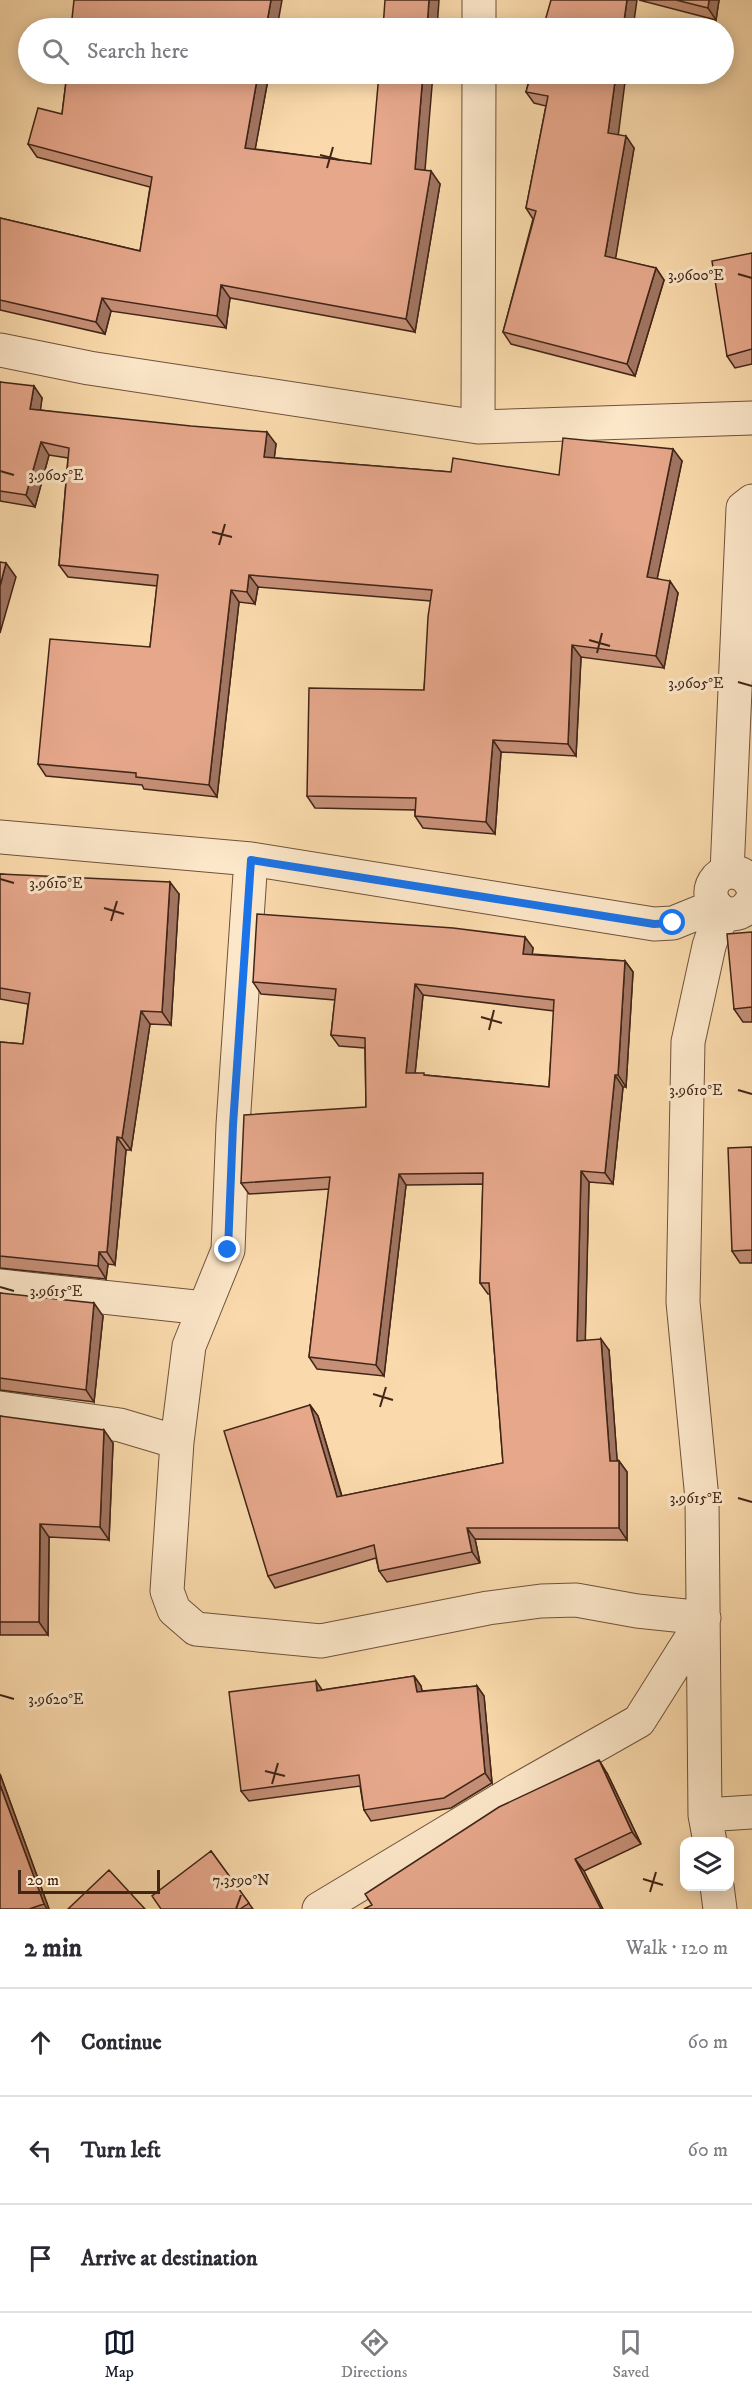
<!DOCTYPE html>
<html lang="en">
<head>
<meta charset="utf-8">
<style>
	body { margin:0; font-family:"IM FELL DW Pica",serif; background:#f7f7f7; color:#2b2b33 }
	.controls { position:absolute; right:18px; bottom:18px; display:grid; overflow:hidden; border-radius:12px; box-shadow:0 3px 15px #0003 }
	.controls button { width:54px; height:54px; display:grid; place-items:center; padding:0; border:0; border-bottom:2px solid #e1e1e2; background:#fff; color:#2b2b33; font:30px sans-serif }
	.scale { position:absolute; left:18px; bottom:15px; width:142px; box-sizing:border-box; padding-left:6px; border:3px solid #412517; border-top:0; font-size:16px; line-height:21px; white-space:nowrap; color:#412517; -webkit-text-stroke:4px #fce7c9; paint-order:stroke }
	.stop { position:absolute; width:18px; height:18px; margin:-14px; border:4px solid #1a73e8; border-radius:50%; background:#fff }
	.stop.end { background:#1a73e8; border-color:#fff; box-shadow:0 2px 6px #0008 }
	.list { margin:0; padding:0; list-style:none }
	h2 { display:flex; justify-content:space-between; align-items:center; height:78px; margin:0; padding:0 24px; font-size:26px }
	h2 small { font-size:20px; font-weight:400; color:#7c7c81 }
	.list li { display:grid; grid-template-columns:39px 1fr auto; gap:18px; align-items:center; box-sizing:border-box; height:108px; padding:0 24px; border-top:2px solid #e1e1e2 }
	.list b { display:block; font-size:22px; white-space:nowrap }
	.list em { font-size:20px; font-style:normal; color:#7c7c81 }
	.icon { flex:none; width:33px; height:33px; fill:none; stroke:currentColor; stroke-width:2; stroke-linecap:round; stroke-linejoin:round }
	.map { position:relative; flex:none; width:752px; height:1909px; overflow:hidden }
	.search { position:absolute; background:#fff; box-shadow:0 3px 15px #0003; left:18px; right:18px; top:18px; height:66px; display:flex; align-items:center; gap:15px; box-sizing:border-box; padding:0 21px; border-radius:33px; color:#7c7c81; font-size:22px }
	.sheet { height:402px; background:#fff }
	nav { display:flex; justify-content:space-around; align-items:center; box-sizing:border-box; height:84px; border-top:2px solid #e1e1e2; background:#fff; font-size:16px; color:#7c7c81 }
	nav a { display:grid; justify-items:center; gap:3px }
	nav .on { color:#111827 }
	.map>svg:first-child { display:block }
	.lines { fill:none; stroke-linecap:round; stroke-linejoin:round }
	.street-casing { stroke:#6f523c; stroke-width:35 }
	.street { stroke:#fce7c9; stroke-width:33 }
	.wall { fill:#c69078; stroke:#412517; stroke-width:1.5; fill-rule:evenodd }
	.shaded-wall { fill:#a17561; stroke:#412517; stroke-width:1.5 }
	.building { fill:#e6a78b; stroke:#412517; stroke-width:1.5; fill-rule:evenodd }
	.route { stroke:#1a73e8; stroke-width:8 }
	.ticks { fill:none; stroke:#412517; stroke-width:2 }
	.ticks-label { font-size:15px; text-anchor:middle; fill:#412517; stroke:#fce7c9; stroke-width:6; stroke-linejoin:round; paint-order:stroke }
</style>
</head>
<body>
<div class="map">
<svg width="752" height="1909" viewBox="0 0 752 1909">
	<rect width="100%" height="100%" fill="#fadaac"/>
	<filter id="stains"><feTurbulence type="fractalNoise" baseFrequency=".00333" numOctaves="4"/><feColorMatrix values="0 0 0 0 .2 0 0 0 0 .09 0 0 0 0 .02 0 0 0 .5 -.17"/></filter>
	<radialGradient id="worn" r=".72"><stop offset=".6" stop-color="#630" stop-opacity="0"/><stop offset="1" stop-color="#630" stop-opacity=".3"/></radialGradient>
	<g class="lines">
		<g class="street-casing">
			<path id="street" d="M479 28V0
				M0 350 89 368 478 427 752 418
				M478 427 479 74
				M0 837 251 859 654 924 673 923 715 906
				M251 859 233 1125 228 1250 189 1346 177 1442 167 1591 174 1610 196 1629 321 1641 488 1608 541 1601 576 1600 637 1611 704 1618 639 1721 517 1790 319 1909
				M727 872 743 508 752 501
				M752 886C749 879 743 873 734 872 728 872 722 873 717 878 696 902 735 932 752 900
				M0 1286 204 1308
				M0 1408 120 1425 177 1442
				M705 1815 752 1812
				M710 1842 705 1815 702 1499 683 1302 688 1042 709 946 714 931 725 914
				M717 1886 720 1909"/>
		</g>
		<use href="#street" class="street"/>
	</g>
	<path class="wall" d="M639 0H719L716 20Z
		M67 74H269L255 149 425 171 440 184 415 332 230 298 226 328 111 311 105 334 0 310V218L140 251 150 187 37 157 28 144 62 114Z
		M531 74 618 134 634 148 615 259 656 268 664 280 635 376 511 344 503 332 533 219 526 208 546 106 534 103 526 92Z
		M752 253V364L735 368 727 356Z
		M0 382 42 398 40 410 276 444 274 458 451 472 559 475 682 461 657 578 678 593 664 668 581 657 576 756 501 752 495 834 423 828 415 816V810L315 808 307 796 424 690 431 601 258 587 255 604 239 602 217 797 144 789 142 785 46 776 38 764 150 647 157 586 68 577 59 565 68 458 49 455 35 507 0 501Z
		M0 874 179 894 171 1025 150 1024 131 1150H126L115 1265 108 1264 106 1279 0 1268V1042L23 1044 28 1004 0 999Z
		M752 932V1022H743L734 1009Z
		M533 948 532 954 625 961 633 972 626 1087H623L613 1184 589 1182 585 1340 609 1350 617 1461H619L627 1472V1540L475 1539 480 1563 387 1582 379 1571 376 1558 275 1588 268 1576 310 1405 318 1416 342 1496 503 1463 490 1294H488L480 1283 483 1184 406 1185 384 1376 317 1369 309 1357 329 1189 249 1194 241 1183 366 1107 365 1048 339 1046 331 1035 335 1000 261 994 253 982ZM423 995 554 1011 549 1087 425 1075 415 1073Z
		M752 1147V1263H740L732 1251Z
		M0 1293 103 1316 94 1402 0 1390Z
		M0 1416 113 1443 109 1540 49 1537 48 1635H0Z
		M414 1676 421 1686 422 1691 477 1686 484 1696 492 1783 451 1808 371 1821 364 1810 360 1786 249 1801 241 1791 322 1690Z
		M607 1773 641 1844 584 1871 372 1905Z
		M0 1774 49 1909H0Z
		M211 1851 253 1909H161Z"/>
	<path class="shaded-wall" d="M271 0H282L277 28H266Z
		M429 0H439L437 28H427Z
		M627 0H637L633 28H623Z
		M709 0H719L716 20 708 8Z
		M258 74H269L253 161 245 148Z
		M423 74H433L424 182 415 169Z
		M616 74H626L617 145 608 133Z
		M626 136 634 148 614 268 605 256Z
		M431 171 440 184 415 332 406 319Z
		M656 268 664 280 635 376 627 364Z
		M221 285 230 298 226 328 217 316Z
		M102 298 111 311 105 334 96 322Z
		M34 386 42 398 39 421 30 409Z
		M267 432 276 444 273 469 264 457Z
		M41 442 49 455 35 507 26 495Z
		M673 449 682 461 655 589 647 577Z
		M6 563 16 577 0 633V586Z
		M249 575 258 587 255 604 247 592Z
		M670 581 678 593 664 668 656 656Z
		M231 590 239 602 217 797 209 785Z
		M572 645 581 657 576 756 568 744Z
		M493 740 501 752 495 834 486 822Z
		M170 882 179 894 171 1025 162 1012Z
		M525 937 533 948 531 965 523 954Z
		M625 961 633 972 626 1087 618 1075Z
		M415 984 423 995 414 1084 406 1073Z
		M141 1011 150 1024 131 1150 122 1138Z
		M615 1075 623 1087 613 1184 605 1173Z
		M117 1137 126 1150 115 1265 107 1252Z
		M581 1171 589 1182 585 1353 577 1341Z
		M399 1174 406 1185 384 1376 376 1365Z
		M99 1252 108 1264 106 1279 98 1266Z
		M94 1303 103 1316 94 1402 86 1390Z
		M601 1339 609 1350 618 1472 610 1461Z
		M310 1405 318 1416 345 1508 337 1497Z
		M104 1430 113 1443 109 1540 100 1527Z
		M619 1461 627 1472V1540L619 1528Z
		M40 1524 49 1537 48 1635 39 1622Z
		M467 1528 475 1539 480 1563 472 1552Z
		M414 1676 421 1686 424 1702 417 1692Z
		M316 1681 323 1691H317Z
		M477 1686 484 1696 492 1783 485 1773Z
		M599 1760 607 1773 641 1844 632 1832Z
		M0 1774 49 1909H47L44 1904 0 1785Z
		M575 1859 584 1871 603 1909H601Z"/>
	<path class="building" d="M74 0H271L266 28H71Z
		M385 0H429L427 28H383Z
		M551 0H627L623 28H543Z
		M676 0H709L708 8Z
		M67 74H258L245 148 371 164 379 74H423L415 169 431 171 406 319 221 285 217 316 102 298 96 322 0 300V218L140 251 152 177 28 144 38 108 62 114Z
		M531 74H616L608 133 626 136 605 256 656 268 627 364 503 332 536 211 526 208 548 96 526 92Z
		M752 253V349L727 356 712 261Z
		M0 382 34 386 30 409 191 426 267 432 264 457 451 472 453 458 559 475 563 438 673 449 647 577 670 581 656 656 572 645 568 744 493 740 486 822 415 816 416 798 307 796 309 688 424 690 428 617 432 590 249 575 247 592 231 590 209 785 136 777V773L38 764 50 639 150 647 158 575 59 565 69 448 41 442 26 495 0 491Z
		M0 562 6 563 0 586Z
		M0 874 170 882 162 1012 141 1011 122 1138 117 1137 107 1252H99L98 1266 0 1256V1042L23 1044 30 993 0 988Z
		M257 914 453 928 525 937 523 954 625 961 618 1075H615L605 1173 581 1171 577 1341 601 1339 610 1461H619V1528H467L472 1552 379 1571 374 1545 268 1576 224 1431 310 1405 337 1497 503 1463 489 1283H480L483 1173 399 1174 376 1365 309 1357 330 1177 241 1183 244 1115 366 1107 365 1038 331 1035 336 989 253 982ZM415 984 554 1000 549 1087 424 1075V1073H406Z
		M752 932V1007L734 1009 727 934Z
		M752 1147V1250L732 1251 728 1148Z
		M0 1293 94 1303 86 1390 0 1378Z
		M0 1416 104 1430 100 1527 40 1524 39 1622H0Z
		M414 1676 417 1692 477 1686 485 1773 444 1798 364 1810 359 1775 241 1791 229 1692 316 1681 317 1691Z
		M599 1760 632 1832 575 1859 601 1909H364L372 1905 365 1894 499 1807Z
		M0 1785 44 1904 29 1909H0Z
		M211 1851 249 1903 240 1909H161L152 1896Z
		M109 1870 145 1909H68Z"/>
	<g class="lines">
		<path class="route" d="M228 1250 233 1125 251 860 654 924 673 923"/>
	</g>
	<path class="ticks" d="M320 155 340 160M327 168 333 147M738 274 752 278M0 471 14 475M212 532 232 537M219 545 225 524M589 640 610 646M597 653 602 633M738 682 752 686M0 879 14 883M104 908 124 914M111 921 117 901M481 1017 502 1023M489 1030 494 1010M738 1090 752 1094M0 1287 14 1291M373 1394 393 1400M380 1407 386 1387M738 1498 752 1502M0 1695 14 1699M265 1771 285 1776M272 1784 278 1763M643 1879 663 1885M650 1892 656 1872M236 1909 241 1895"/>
	<g class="ticks-label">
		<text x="696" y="280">3.9600°E</text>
		<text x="56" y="480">3.9605°E</text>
		<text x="696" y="688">3.9605°E</text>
		<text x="56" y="888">3.9610°E</text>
		<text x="696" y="1095">3.9610°E</text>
		<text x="56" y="1296">3.9615°E</text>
		<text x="696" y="1503">3.9615°E</text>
		<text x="56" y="1704">3.9620°E</text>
		<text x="241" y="1885">7.3590°N</text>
	</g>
	<rect width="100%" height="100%" filter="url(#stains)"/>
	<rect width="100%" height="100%" fill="url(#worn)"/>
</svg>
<div class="controls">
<button><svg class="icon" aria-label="layers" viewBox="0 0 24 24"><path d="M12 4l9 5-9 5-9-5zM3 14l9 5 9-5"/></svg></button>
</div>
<div class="scale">20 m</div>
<div class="stop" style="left:673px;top:923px"></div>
<div class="stop end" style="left:228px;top:1250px"></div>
<div class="search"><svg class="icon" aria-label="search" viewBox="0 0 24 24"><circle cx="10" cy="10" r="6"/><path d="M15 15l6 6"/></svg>Search here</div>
</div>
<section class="sheet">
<h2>2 min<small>Walk · 120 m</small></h2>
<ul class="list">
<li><svg class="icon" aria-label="ahead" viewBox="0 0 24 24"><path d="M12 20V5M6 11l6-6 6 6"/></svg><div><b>Continue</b></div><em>60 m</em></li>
<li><svg class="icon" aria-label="left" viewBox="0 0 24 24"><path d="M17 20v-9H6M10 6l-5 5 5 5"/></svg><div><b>Turn left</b></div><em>60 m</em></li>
<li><svg class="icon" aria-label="arrive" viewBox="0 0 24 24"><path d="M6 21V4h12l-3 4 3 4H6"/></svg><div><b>Arrive at destination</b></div></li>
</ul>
</section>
<nav>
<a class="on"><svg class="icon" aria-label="map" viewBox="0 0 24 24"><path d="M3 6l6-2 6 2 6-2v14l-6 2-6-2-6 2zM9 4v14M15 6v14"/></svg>Map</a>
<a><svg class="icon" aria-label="directions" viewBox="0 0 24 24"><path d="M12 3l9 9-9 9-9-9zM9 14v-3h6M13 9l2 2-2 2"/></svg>Directions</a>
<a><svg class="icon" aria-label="saved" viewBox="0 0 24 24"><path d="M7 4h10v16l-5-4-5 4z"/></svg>Saved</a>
</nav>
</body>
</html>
